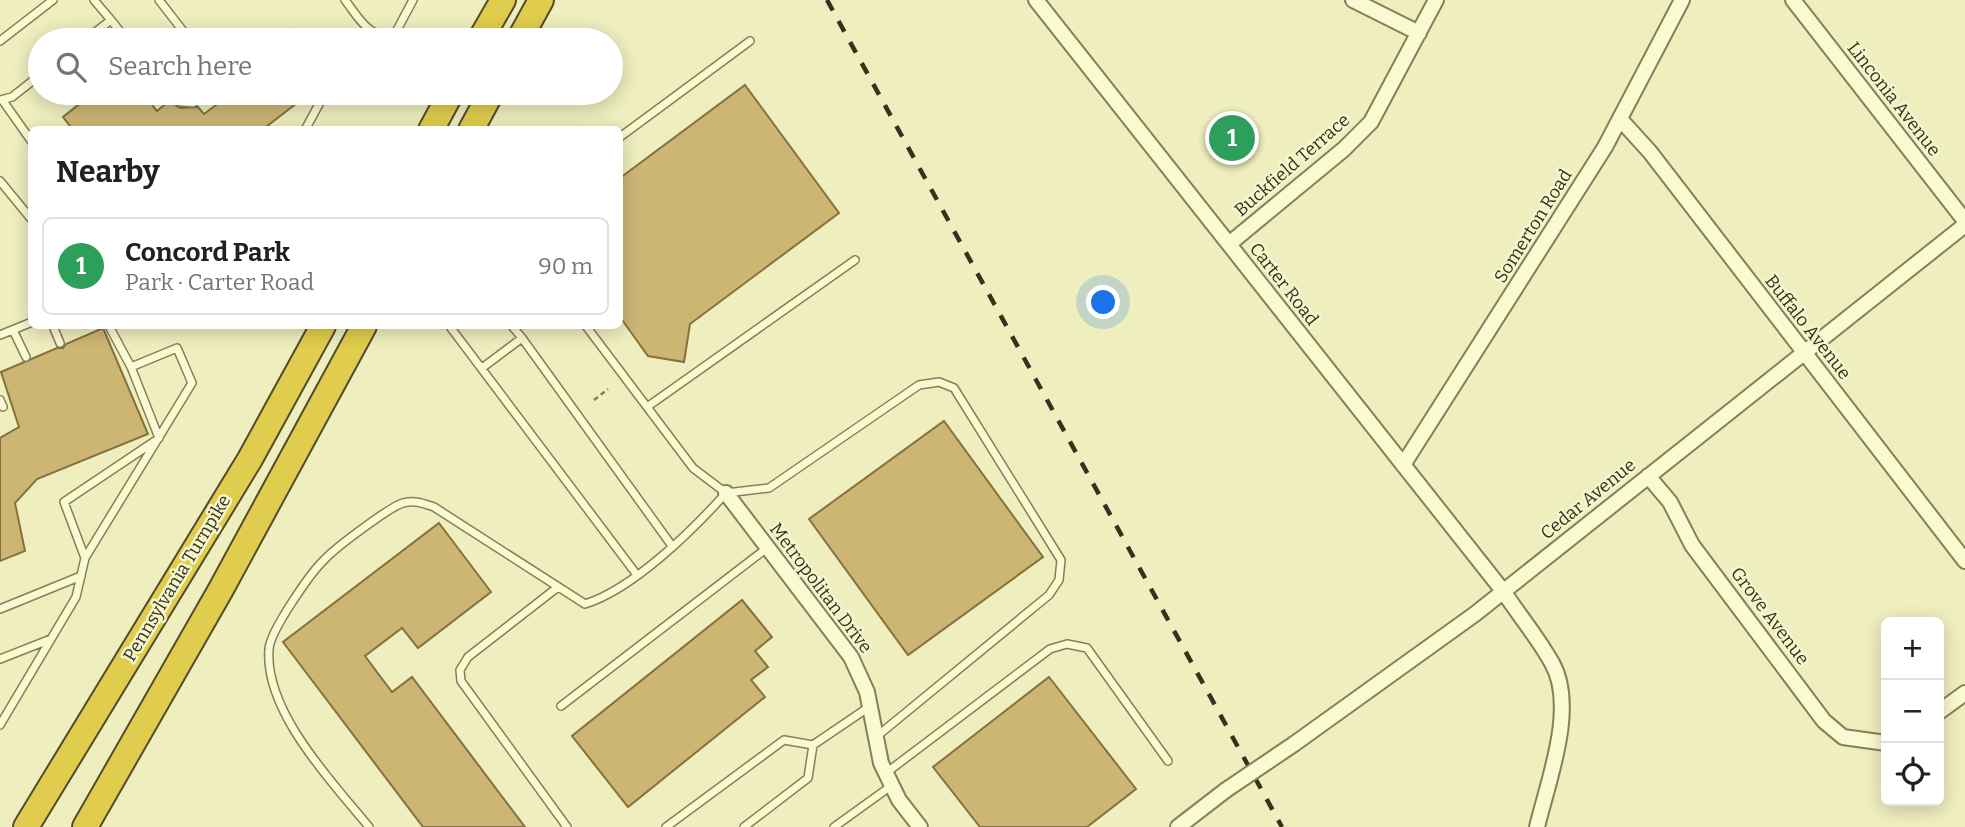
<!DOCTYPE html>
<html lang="en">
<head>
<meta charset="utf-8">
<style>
	body { margin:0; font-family:Bitter,serif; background:#f2f2f2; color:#202124 }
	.controls { position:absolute; right:21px; bottom:21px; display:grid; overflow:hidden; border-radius:10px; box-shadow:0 4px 18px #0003 }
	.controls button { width:63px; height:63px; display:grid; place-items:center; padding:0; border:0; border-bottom:2px solid #e0e0e0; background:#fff; color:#202124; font:35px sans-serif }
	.you { position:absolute; left:1104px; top:303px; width:24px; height:24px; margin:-18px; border:5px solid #fff; border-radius:50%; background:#1a73e8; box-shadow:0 0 0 10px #1a73e833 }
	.badge { display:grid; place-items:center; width:46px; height:46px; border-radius:50%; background:#974826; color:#fff; font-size:23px; font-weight:700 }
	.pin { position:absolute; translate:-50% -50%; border:4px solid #fff; box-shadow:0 2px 7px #0006 }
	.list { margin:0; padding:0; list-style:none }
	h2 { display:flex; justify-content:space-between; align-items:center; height:91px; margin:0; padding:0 28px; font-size:30px }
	h2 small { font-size:23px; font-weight:400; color:#757577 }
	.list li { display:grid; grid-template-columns:46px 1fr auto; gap:21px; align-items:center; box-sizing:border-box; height:98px; margin:0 14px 14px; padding:0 14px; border:2px solid #e0e0e0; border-radius:10px }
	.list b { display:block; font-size:26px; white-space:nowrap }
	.list p { margin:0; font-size:23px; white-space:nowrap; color:#757577 }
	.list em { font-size:23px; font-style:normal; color:#757577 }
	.icon { flex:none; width:38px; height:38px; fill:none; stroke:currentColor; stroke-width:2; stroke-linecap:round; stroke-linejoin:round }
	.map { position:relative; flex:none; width:1965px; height:827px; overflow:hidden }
	.search { position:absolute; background:#fff; box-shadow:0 4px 18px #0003; left:28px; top:28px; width:595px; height:77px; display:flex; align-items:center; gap:18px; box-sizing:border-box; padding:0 24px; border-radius:38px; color:#757577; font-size:26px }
	.panel { position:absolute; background:#fff; box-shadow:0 4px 18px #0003; left:28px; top:126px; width:595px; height:203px; border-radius:10px }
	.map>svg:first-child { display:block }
	.building { fill:#cdb574; stroke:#86713c; stroke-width:2 }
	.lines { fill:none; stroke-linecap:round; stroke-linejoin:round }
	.service-casing { stroke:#877f57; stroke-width:10 }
	.minor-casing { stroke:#877f57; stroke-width:18 }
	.motorway-casing { stroke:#544b2c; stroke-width:28 }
	.path { stroke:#877f57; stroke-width:2.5; stroke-dasharray:5 3.5; stroke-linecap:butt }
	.service { stroke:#f9f9d2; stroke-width:7 }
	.minor { stroke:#f9f9d2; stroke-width:14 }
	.motorway { stroke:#e0cd4d; stroke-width:24 }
	.rail { stroke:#36311c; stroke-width:4.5; stroke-dasharray:12 12; stroke-linecap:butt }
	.minor-bridge-casing { stroke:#877f57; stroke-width:18; stroke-linecap:butt }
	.minor-bridge { stroke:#f9f9d2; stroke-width:14 }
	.labels { text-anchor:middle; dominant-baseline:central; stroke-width:5; stroke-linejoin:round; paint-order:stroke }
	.street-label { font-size:18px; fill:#36311c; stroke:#f5f6ce }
</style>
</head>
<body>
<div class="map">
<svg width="1965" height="827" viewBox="0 0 1965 827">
	<rect width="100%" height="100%" fill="#eeeebf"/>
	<path class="building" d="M745 85 839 213 690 324 684 362 648 356 620 317V178Z
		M76 93H143L157 111 169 101 180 108 198 107 204 114 232 93H310L262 130H73L63 117 83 101Z
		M103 328 148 434 37 479 15 503 25 551 0 561V438L19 427 1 372 57 348H63L66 344Z
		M944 421 1043 557 908 655 809 519Z
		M439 523 491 592 418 648 402 628 365 656 392 692 412 677 525 827H423L283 642Z
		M742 600 772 637 755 651 768 667 751 680 765 697 628 807 572 736Z
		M1049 677 1136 789 1087 827H980L933 767Z"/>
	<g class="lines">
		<g class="service-casing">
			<path id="service" d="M159 0 190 40
				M345 0C359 18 370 42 396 32L413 0
				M111 20 127 40
				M85 40 111 20 94 0
				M273 40C284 32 295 29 305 40
				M0 41 53 0
				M168 93 181 102 193 103 206 93
				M1 100 12 97 40 75
				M3 101 32 142
				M305 130 325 93
				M620 137 750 41
				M0 181 32 220
				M53 326 60 343
				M109 326 131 367
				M512 326 522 338
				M586 326 693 468 726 493
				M451 328 637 575
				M13 330 26 357
				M0 335 32 322
				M482 368 522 338 672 546
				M0 400 3 407
				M647 407 855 260
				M85 558 64 502 155 441
				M558 587 468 657 460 670 461 681 567 827
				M0 609 81 576
				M0 659 51 639
				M561 706 767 548
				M0 725 76 597 85 558 192 383 177 348 131 367 159 438
				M886 773 1050 649 1067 644 1087 648 1168 761
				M369 827C332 782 264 711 269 649 270 631 311 572 325 559 335 548 391 506 403 503 415 500 422 503 434 507L585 604C633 589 692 531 726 493L769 488 919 385 939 382 954 388 1061 560 1059 580 1049 595 876 737
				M666 827 784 740 813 745 869 707
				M744 827 808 778 813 745
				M834 827 891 786"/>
		</g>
		<g class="minor-casing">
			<path id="minor" d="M1036 0 1503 591C1519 615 1538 638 1552 663 1577 707 1548 781 1537 827
				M1353 0 1419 33
				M1793 0 1965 221
				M1620 119 1650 152 1965 561
				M1229 244 1344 149 1371 122 1436 0
				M1403 465 1605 147 1682 0
				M1648 476 1670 502 1692 545 1824 721 1843 737 1886 743
				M726 493 851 657 867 692 881 763 899 800 920 827
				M1939 712 1965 693
				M1294 744 1475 614 1965 225
				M1178 827 1226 790"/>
		</g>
		<g class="motorway-casing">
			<path id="motorway" d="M480 40 503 0
				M519 40 541 0
				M431 130 451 93
				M471 130 491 93
				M26 827 250 459 323 326
				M85 827 220 591 364 326"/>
		</g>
		<path class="path" d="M594 400 608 389"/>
		<use href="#service" class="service"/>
		<use href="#minor" class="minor"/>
		<use href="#motorway" class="motorway"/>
		<path class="rail" d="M827 0 1282 827"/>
		<g class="minor-bridge-casing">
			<path id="minor-bridge" d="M1226 790 1294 744"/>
		</g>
		<use href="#minor-bridge" class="minor-bridge"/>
	</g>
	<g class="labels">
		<g class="street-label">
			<text transform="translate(1894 99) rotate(52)">Linconia Avenue</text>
			<text transform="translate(1292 165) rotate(-41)">Buckfield Terrace</text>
			<text transform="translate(1533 226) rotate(-58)">Somerton Road</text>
			<text transform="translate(1284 284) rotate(52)">Carter Road</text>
			<text transform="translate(1808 327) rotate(52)">Buffalo Avenue</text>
			<text transform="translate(1588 499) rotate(-39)">Cedar Avenue</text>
			<text transform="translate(177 578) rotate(-59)">Pennsylvania Turnpike</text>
			<text transform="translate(821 588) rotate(53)">Metropolitan Drive</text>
			<text transform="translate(1770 616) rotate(53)">Grove Avenue</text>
		</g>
	</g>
</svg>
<div class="controls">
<button>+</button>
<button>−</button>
<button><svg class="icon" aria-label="locate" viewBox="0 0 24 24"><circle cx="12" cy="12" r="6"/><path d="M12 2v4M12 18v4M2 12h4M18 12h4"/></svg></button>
</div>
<div class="you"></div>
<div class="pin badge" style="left:1232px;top:138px;background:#2e9e5b">1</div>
<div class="search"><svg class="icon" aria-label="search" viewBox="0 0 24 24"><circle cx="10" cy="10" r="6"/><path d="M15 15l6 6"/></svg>Search here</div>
<section class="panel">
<h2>Nearby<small></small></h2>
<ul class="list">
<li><span class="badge" style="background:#2e9e5b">1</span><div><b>Concord Park</b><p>Park · Carter Road</p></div><em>90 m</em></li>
</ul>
</section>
</div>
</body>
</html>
